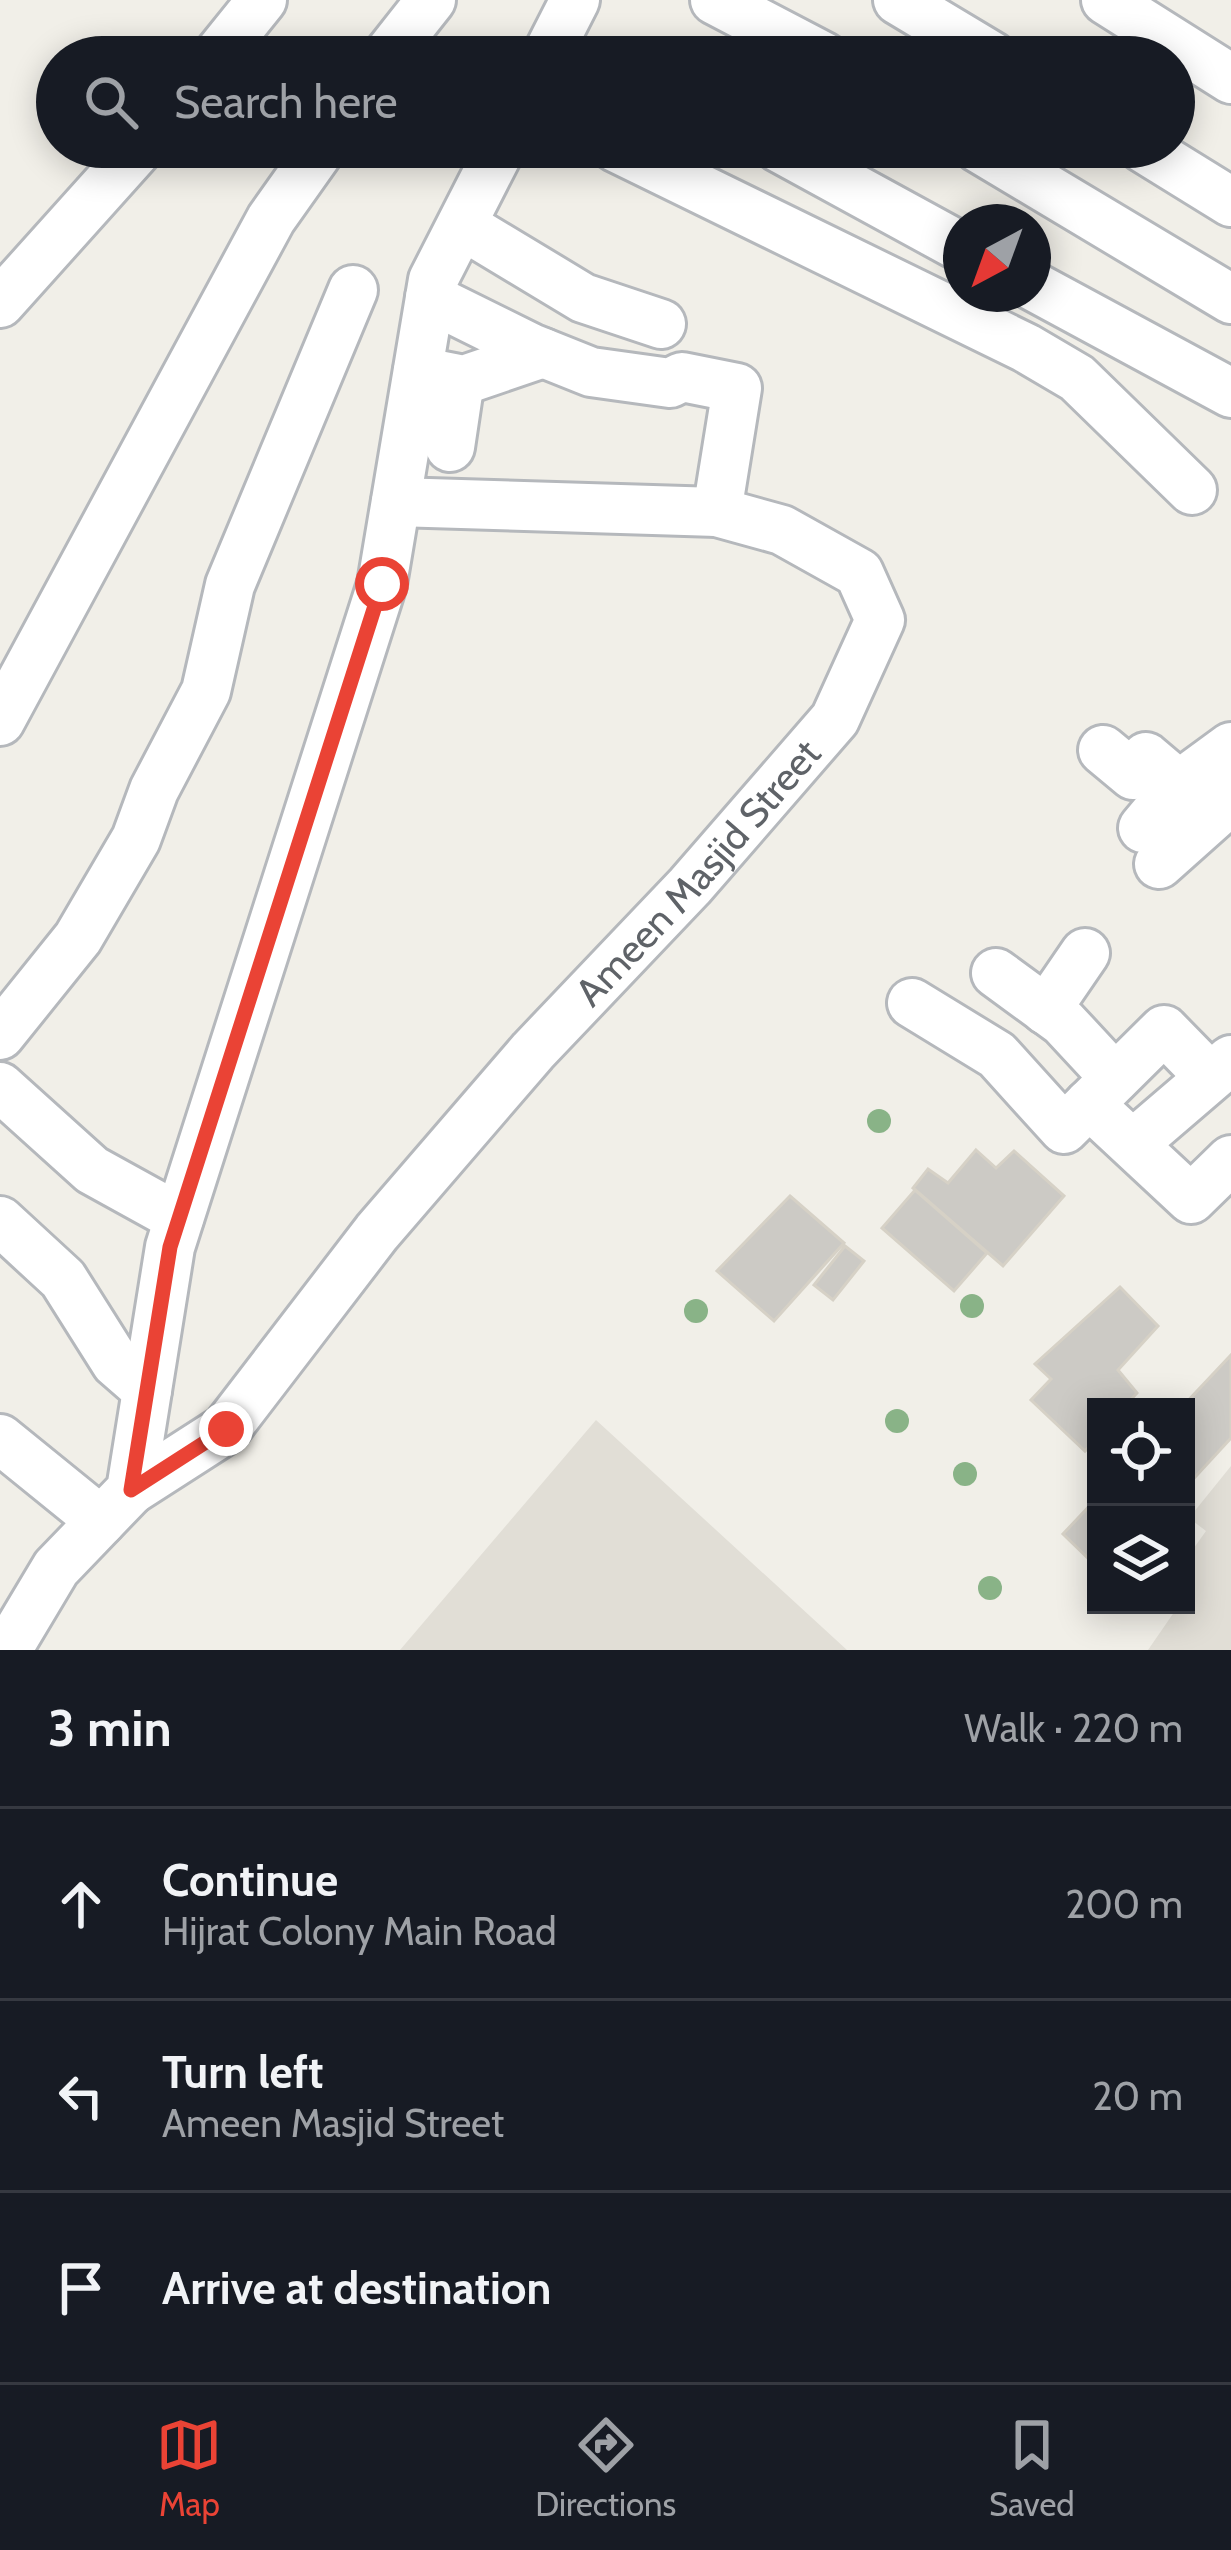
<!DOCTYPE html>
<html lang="en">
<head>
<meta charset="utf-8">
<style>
	body { margin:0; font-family:Cabin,sans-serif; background:#20242c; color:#f1f3f6 }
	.controls { position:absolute; right:36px; bottom:36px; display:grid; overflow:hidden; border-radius:0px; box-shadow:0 6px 30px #0003 }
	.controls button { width:108px; height:108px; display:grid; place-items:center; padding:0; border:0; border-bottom:3px solid #363941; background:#171b24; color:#f1f3f6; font:60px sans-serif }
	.compass { position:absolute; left:943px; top:204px; width:108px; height:108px; border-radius:50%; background:#171b24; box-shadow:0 6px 30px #0003; rotate:221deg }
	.stop { position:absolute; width:36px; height:36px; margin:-27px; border:9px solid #ea4335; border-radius:50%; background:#fff }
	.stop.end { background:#ea4335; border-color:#fff; box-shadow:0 3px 12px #0008 }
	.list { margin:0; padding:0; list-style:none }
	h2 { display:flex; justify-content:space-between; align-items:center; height:156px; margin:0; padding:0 48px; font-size:51px }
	h2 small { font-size:39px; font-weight:400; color:#9ea1a6 }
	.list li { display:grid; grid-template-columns:78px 1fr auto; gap:36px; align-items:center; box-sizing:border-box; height:192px; padding:0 48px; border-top:3px solid #363941 }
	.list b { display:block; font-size:45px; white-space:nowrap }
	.list p { margin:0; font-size:39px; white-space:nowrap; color:#9ea1a6 }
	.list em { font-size:39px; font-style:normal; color:#9ea1a6 }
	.icon { flex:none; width:66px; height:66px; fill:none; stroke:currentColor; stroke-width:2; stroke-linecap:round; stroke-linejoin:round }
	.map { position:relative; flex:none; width:1231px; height:1650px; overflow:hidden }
	.search { position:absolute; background:#171b24; box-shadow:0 6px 30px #0003; left:36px; right:36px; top:36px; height:132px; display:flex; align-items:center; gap:30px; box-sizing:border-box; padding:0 42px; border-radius:66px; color:#9ea1a6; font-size:45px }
	.sheet { height:732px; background:#171b24 }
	nav { display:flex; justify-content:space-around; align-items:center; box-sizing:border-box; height:168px; border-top:3px solid #363941; background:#171b24; font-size:33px; color:#9ea1a6 }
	nav a { display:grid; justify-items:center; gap:6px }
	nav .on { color:#ea4335 }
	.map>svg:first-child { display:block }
	.education { fill:#e1ded6 }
	.building { fill:#cccac5; stroke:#d6d1c6; stroke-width:3 }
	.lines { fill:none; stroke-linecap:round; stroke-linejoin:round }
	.minor-casing { stroke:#b5b8bc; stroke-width:54 }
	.minor { stroke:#fff; stroke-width:48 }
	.tree { fill:#89b387 }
	.route { stroke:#ea4335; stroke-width:15 }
	.labels { text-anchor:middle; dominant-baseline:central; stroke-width:12; stroke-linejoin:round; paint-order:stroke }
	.street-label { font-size:39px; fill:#5f6368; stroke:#fff }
</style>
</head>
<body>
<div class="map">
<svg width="1231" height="1650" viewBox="0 0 1231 1650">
	<rect width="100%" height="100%" fill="#f1efe8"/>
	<path class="education" d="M596 1420 847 1650H400Z
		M1231 1466V1650H1148L1179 1605H1186L1191 1587 1186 1581V1559L1206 1531 1189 1518Z"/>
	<path class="building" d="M976 1150 996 1168 1014 1151 1064 1196 1003 1266 913 1188 928 1169 948 1183Z
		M915 1190 987 1253 954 1291 882 1228Z
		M790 1196 844 1243 774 1321 717 1271Z
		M845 1246 864 1261 833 1300 814 1285Z
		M1120 1287 1158 1326 1118 1370 1137 1393 1124 1407H1096V1439L1085 1451 1031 1400 1051 1379 1035 1364Z
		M1231 1355V1438L1186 1487V1407H1182Z
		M1096 1499V1566L1063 1534Z"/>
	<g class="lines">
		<g class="minor-casing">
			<g id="minor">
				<path d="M715 0 824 57"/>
				<path d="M898 0 993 57"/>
				<path d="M1106 0 1231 79"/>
				<path d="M216 57 262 0"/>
				<path d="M386 57 431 0"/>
				<path d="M546 57 575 0"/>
				<path d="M615 147 1026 348 1077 378 1192 490"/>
				<path d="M778 147 961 247"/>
				<path d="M977 147 1231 299"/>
				<path d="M1142 147 1231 202"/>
				<path d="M462 225 583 298 661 324"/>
				<path d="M1033 286 1231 393"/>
				<path d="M430 298 531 348 591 372 670 383 682 377 737 388 717 512"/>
				<path d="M0 303 140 147"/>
				<path d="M418 371 464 380 543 353"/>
				<path d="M450 447 460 380"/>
				<path d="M0 721 271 219 322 147"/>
				<path d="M1103 750 1133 775 1146 757 1179 785 1231 747"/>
				<path d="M1143 828 1179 785"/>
				<path d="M1159 864 1231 800"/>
				<path d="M996 973 1063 1022 1115 1078"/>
				<path d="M912 1003 997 1055 1064 1129 1164 1030 1209 1076"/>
				<path d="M1046 1010 1085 953"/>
				<path d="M0 1035 78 938 136 839 154 790 206 691 230 585 353 290"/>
				<path d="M0 1087 92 1170 179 1218"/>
				<path d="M1089 1104 1191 1199 1231 1160"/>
				<path d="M1133 1144 1231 1060"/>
				<path d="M0 1221 63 1279 116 1363 147 1390"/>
				<path d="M0 1439 101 1521"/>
				<path id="s1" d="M131 1490 226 1429 377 1232 533 1051 690 886 835 719 880 620 859 573 782 530 717 512 396 502"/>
				<path d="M7 1650 56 1568 131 1490 170 1247 382 584 433 280 501 147"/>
			</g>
		</g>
		<use href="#minor" class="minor"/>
	</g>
	<g class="tree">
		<circle cx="879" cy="1121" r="12"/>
		<circle cx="972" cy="1306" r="12"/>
		<circle cx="696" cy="1311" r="12"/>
		<circle cx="897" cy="1421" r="12"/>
		<circle cx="965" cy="1474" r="12"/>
		<circle cx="990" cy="1588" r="12"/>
	</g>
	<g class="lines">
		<path class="route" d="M226 1429 131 1490 170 1247 382 584"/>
	</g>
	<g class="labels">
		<g class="street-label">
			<text stroke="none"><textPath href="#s1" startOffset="843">Ameen Masjid Street</textPath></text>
		</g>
	</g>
</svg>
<div class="controls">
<button><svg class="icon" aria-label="locate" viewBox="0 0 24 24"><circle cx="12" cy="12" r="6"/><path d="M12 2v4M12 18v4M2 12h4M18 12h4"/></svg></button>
<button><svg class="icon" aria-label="layers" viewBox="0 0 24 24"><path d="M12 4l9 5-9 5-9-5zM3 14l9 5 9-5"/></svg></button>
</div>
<svg class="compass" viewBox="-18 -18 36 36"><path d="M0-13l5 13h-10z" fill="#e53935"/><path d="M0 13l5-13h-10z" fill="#9ea1a6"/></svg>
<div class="stop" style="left:382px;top:584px"></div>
<div class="stop end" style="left:226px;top:1429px"></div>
<div class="search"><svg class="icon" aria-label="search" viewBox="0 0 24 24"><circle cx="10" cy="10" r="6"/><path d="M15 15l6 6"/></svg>Search here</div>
</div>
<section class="sheet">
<h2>3 min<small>Walk · 220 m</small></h2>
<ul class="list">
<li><svg class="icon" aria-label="ahead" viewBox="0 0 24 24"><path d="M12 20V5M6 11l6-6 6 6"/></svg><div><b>Continue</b><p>Hijrat Colony Main Road</p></div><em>200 m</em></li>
<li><svg class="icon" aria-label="left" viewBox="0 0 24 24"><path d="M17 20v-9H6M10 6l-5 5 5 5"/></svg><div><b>Turn left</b><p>Ameen Masjid Street</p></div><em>20 m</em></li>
<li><svg class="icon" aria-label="arrive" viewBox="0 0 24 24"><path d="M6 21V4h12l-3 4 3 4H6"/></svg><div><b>Arrive at destination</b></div></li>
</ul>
</section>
<nav>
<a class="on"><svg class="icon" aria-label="map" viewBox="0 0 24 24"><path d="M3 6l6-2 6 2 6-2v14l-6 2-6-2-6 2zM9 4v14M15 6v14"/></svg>Map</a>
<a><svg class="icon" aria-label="directions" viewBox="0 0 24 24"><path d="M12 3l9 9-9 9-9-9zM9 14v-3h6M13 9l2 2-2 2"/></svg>Directions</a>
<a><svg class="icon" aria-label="saved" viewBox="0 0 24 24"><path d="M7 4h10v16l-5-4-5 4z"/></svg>Saved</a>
</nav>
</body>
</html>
